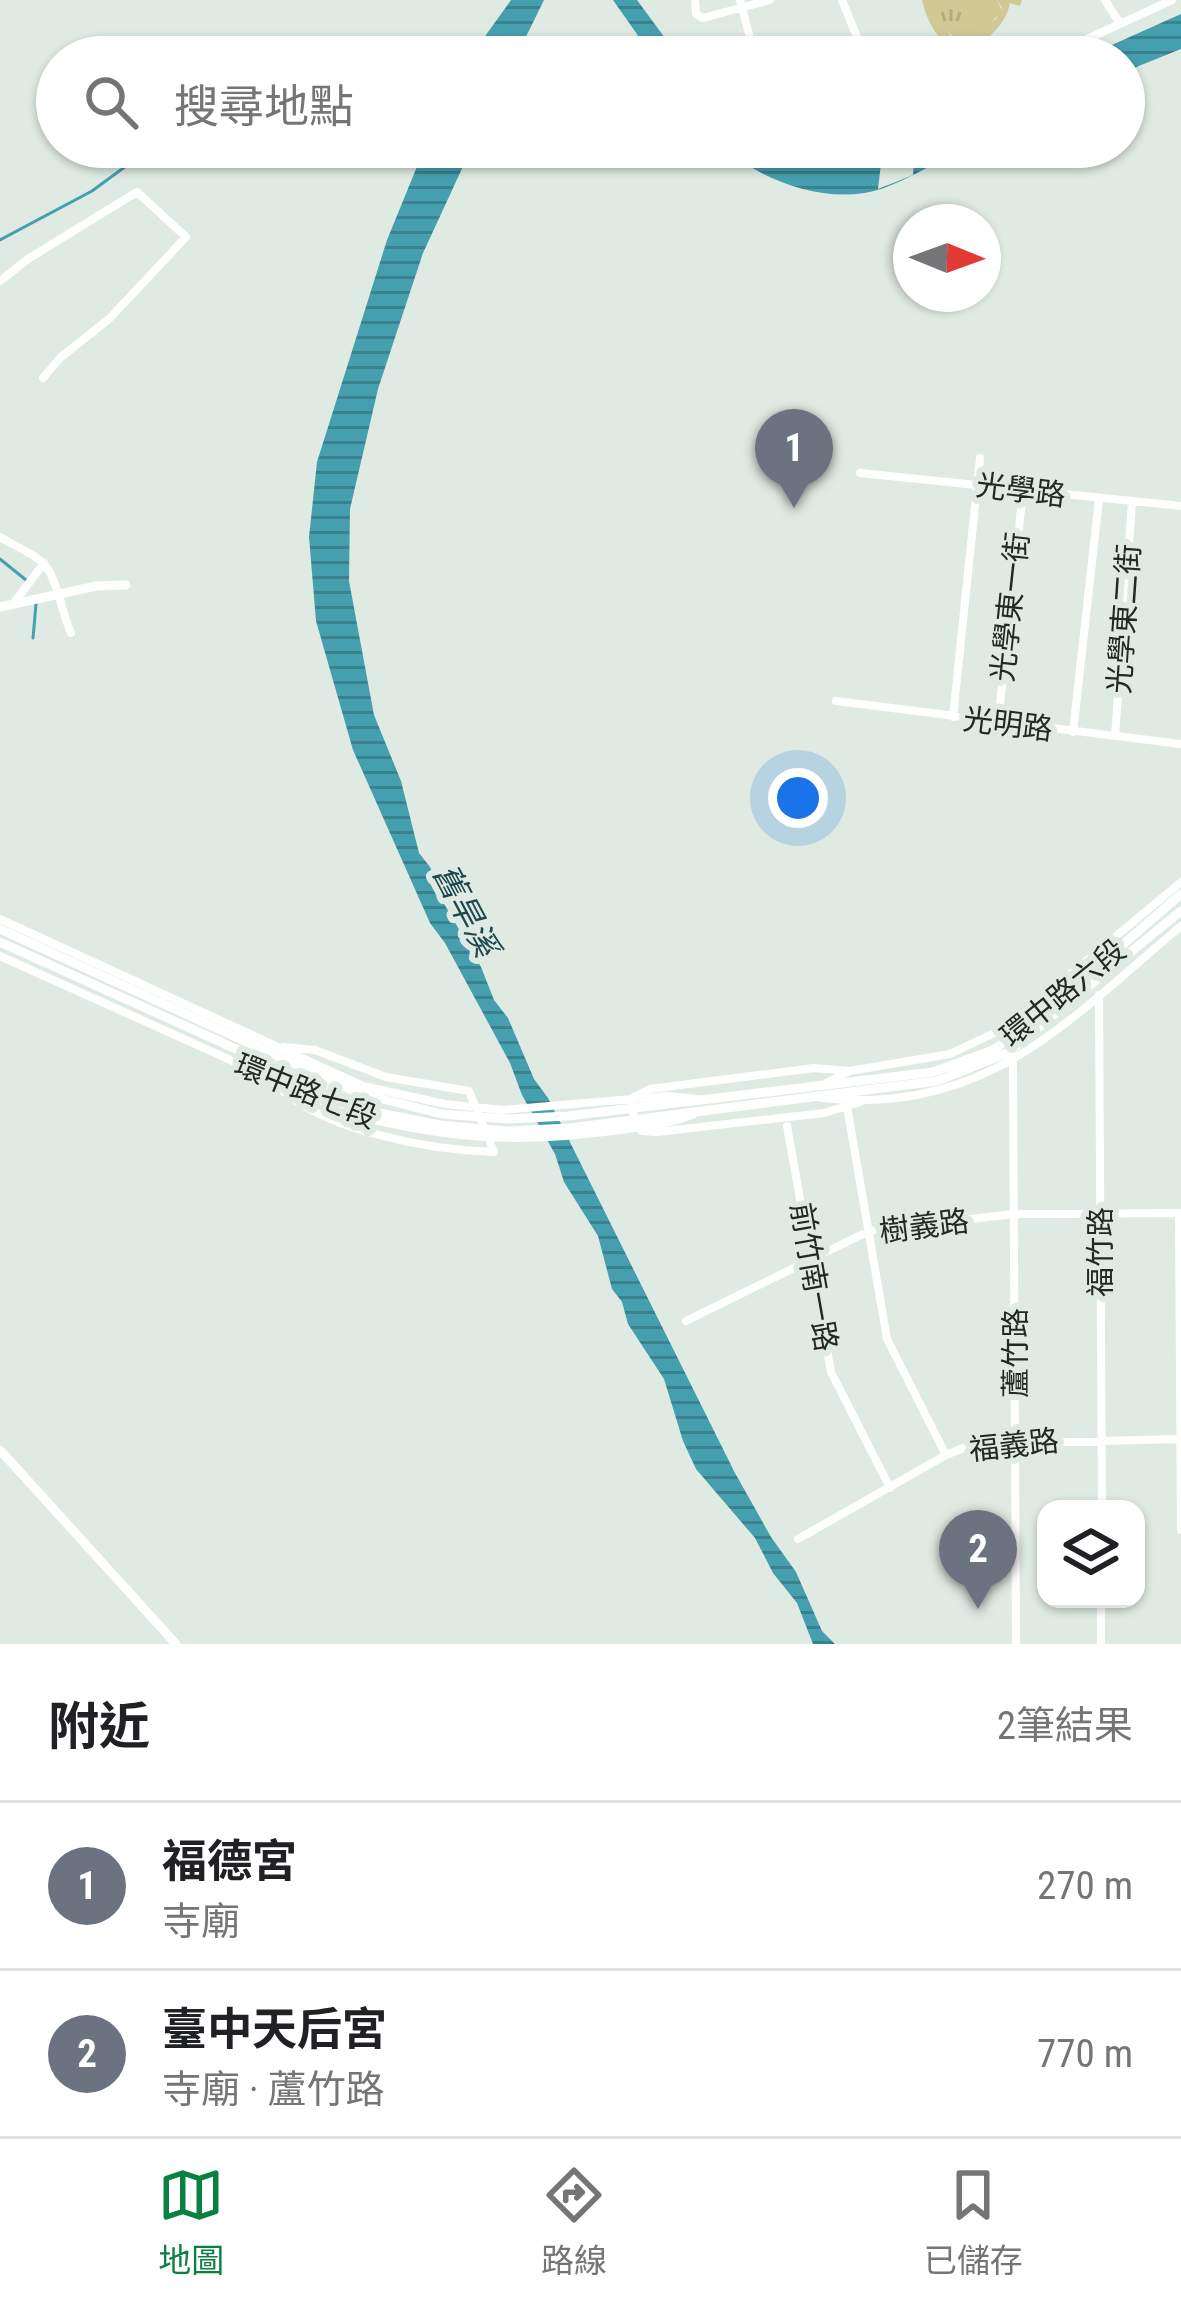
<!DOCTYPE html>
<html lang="zh-TW">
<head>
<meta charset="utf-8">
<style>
	body { margin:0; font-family:"Roboto Condensed","Noto Sans TC",sans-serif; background:#f6f6f6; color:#202124 }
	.controls { position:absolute; right:36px; bottom:36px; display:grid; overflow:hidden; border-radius:24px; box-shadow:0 3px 9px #0004 }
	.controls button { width:108px; height:108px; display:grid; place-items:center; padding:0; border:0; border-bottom:3px solid #e0e0e0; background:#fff; color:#202124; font:60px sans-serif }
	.compass { position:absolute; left:893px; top:204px; width:108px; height:108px; border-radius:50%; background:#fff; box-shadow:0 3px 9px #0004; rotate:91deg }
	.you { position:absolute; left:798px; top:798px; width:42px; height:42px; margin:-30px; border:9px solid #fff; border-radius:50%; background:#1a73e8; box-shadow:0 0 0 18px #1a73e833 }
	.badge { display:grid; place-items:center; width:78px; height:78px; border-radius:50%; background:#0b8043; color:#fff; font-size:39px; font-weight:700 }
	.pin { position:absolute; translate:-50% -99px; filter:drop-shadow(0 3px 6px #0008) }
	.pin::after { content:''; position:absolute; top:63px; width:42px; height:36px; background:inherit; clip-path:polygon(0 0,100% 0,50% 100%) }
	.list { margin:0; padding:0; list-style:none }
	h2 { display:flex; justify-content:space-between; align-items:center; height:156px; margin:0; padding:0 48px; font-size:51px }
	h2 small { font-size:39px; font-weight:400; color:#757577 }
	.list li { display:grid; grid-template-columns:78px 1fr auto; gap:36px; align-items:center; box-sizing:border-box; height:168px; padding:0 48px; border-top:3px solid #e0e0e0 }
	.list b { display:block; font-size:45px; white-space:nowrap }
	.list p { margin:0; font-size:39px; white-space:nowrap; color:#757577 }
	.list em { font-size:39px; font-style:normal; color:#757577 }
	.icon { flex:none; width:66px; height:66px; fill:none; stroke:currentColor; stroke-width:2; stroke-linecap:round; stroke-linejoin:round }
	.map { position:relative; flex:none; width:1181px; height:1644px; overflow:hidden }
	.search { position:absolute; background:#fff; box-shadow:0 3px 9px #0004; left:36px; right:36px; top:36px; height:132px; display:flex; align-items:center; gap:30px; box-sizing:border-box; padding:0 42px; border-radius:66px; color:#757577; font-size:45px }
	.sheet { height:492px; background:#fff }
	nav { display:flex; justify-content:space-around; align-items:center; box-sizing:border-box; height:168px; border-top:3px solid #e0e0e0; background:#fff; font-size:33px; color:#757577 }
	nav a { display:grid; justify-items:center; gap:6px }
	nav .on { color:#0b8043 }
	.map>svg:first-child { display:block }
	.grass { fill:url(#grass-tufts) }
	.pitch { fill:#d2c893 }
	.water { fill:url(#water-rules) }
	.pier { fill:#dfebe2 }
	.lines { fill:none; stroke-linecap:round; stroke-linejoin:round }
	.stream { stroke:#469faf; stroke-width:3 }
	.minor { stroke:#fff; stroke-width:8 }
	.tertiary { stroke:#fff; stroke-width:9 }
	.labels { text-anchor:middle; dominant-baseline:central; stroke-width:12; stroke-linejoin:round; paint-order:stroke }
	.street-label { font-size:30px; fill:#232824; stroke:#dfebe2 }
	.water-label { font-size:33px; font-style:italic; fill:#1f474f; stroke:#dfebe2 }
</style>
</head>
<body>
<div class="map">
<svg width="1181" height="1644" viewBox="0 0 1181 1644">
	<defs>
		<pattern id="grass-tufts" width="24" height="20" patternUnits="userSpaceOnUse" patternTransform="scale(3)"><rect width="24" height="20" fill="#d2c893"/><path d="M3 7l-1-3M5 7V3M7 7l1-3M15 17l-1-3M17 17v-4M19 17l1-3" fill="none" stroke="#b4ac7f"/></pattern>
		<pattern id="water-rules" width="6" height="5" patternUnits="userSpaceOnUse" patternTransform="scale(3)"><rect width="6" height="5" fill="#469faf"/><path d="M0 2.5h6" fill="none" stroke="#3a828e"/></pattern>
	</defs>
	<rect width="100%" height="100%" fill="#dfebe2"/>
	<path class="grass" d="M931 0H997L1002 11 988 26 960 43 944 28Z"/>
	<path class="pitch" d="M922 0H931L952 39 962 43 996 19 1002 8 997 0H1022L1020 6 1010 3C1006 25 985 44 964 52 940 48 927 22 922 0Z"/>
	<path class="water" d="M511 0H544L516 57H470Z
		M613 0H637L679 57H653Z
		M1181 14V49L1124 72V57H1085Z
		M425 147H472L423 253 378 389 350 509 349 581 374 715 401 781 419 853 430 867 443 902 481 967 494 1000 508 1018 534 1079 548 1098 735 1473 771 1537 796 1572 822 1631 835 1644H813L797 1603 773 1573 755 1538 696 1469 683 1441 664 1379 628 1324 622 1302 612 1289 598 1236 564 1182 555 1154 522 1095 510 1063 445 943 430 923 353 750 316 621 309 537 317 462 387 240Z
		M723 147C765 147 801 168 845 168 871 168 893 153 918 147 932 144 952 147 967 147 938 160 911 179 881 189 829 206 763 182 723 147Z"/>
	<path class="pier" d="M915 147 913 175 878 189 882 155Z"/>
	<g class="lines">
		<path class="stream" d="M0 240 92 191 152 147
			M0 559 26 580
			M33 638 36 604"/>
		<path class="minor" d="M695 0 696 14 703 18 770 0
			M740 0 755 57
			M842 0 865 57
			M1105 0 1119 22
			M832 57 862 48
			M1048 57 1172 0
			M0 281 28 259 137 192 186 237 109 319 61 357 43 378
			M860 473 1181 506
			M0 537C13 545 30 552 42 562 56 573 62 614 71 633
			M13 604 44 563
			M836 701 1181 744
			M953 717 980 458
			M998 723 1023 491
			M1073 732 1099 499
			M1115 736 1132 502
			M0 919 363 1086 445 1104 503 1110 668 1096 698 1099
			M0 956 350 1114C448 1140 520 1144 620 1130 646 1126 671 1124 694 1114
			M1099 995 1102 1509
			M1013 1062 1016 1644
			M850 1071 814 1068 650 1089 632 1098 634 1122 642 1131 657 1132 824 1113 860 1102
			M826 1083 850 1071 950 1054 1007 1027 1181 882
			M277 1086C324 1131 430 1150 494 1152L469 1091 386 1077 315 1050 284 1047
			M821 1098C987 1115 1065 1023 1181 926
			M847 1106 887 1339 946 1455
			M787 1126 831 1372 890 1488
			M1179 1214 1181 1530
			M686 1321 869 1231 1014 1214 1181 1213
			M798 1539 946 1455 973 1444 1181 1439
			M1101 1644V1599"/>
		<path class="tertiary" d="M0 607 96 586 126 585
			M0 929 358 1093 442 1114 506 1119 568 1116 933 1072 993 1050 1033 1023 1181 894
			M0 942 375 1112 439 1125 506 1131 570 1128 937 1081 1007 1053 1181 911
			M0 1450 176 1644"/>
	</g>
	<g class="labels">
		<g class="street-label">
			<text transform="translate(1021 490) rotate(7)">光學路</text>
			<text transform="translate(1010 607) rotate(-84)">光學東一街</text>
			<text transform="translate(1124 619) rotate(-86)">光學東二街</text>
			<text transform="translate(1008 724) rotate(7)">光明路</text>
			<text transform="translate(1063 993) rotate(-39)">環中路六段</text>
			<text transform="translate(306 1091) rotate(22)">環中路七段</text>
			<text transform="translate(924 1226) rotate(-7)">樹義路</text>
			<text transform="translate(1100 1252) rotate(-90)">福竹路</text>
			<text transform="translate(814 1277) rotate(80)">前竹南一路</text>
			<text transform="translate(1015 1353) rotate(-90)">蘆竹路</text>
			<text transform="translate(1014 1445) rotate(-6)">福義路</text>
		</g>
		<g class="water-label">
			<text transform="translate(466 910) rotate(62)">舊旱溪</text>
		</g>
	</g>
</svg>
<div class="controls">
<button><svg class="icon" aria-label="layers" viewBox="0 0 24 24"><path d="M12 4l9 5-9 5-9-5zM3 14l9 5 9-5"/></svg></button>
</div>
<svg class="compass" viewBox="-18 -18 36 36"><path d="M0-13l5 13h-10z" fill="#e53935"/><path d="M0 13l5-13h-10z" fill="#757577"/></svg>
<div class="you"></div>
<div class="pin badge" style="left:794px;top:508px;background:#6b7280">1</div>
<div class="pin badge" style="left:978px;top:1609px;background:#6b7280">2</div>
<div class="search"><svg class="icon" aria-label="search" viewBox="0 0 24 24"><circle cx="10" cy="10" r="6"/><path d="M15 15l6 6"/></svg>搜尋地點</div>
</div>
<section class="sheet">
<h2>附近<small>2筆結果</small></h2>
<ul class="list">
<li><span class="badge" style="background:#6b7280">1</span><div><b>福德宮</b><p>寺廟</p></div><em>270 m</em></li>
<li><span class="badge" style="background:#6b7280">2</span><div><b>臺中天后宮</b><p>寺廟 · 蘆竹路</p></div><em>770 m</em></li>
</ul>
</section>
<nav>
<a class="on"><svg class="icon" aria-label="map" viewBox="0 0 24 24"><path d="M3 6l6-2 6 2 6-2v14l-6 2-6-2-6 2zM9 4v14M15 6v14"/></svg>地圖</a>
<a><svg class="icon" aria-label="directions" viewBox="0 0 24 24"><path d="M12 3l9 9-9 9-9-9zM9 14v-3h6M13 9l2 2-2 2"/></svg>路線</a>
<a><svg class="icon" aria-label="saved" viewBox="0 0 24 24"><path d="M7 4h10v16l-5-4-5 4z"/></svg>已儲存</a>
</nav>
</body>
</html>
